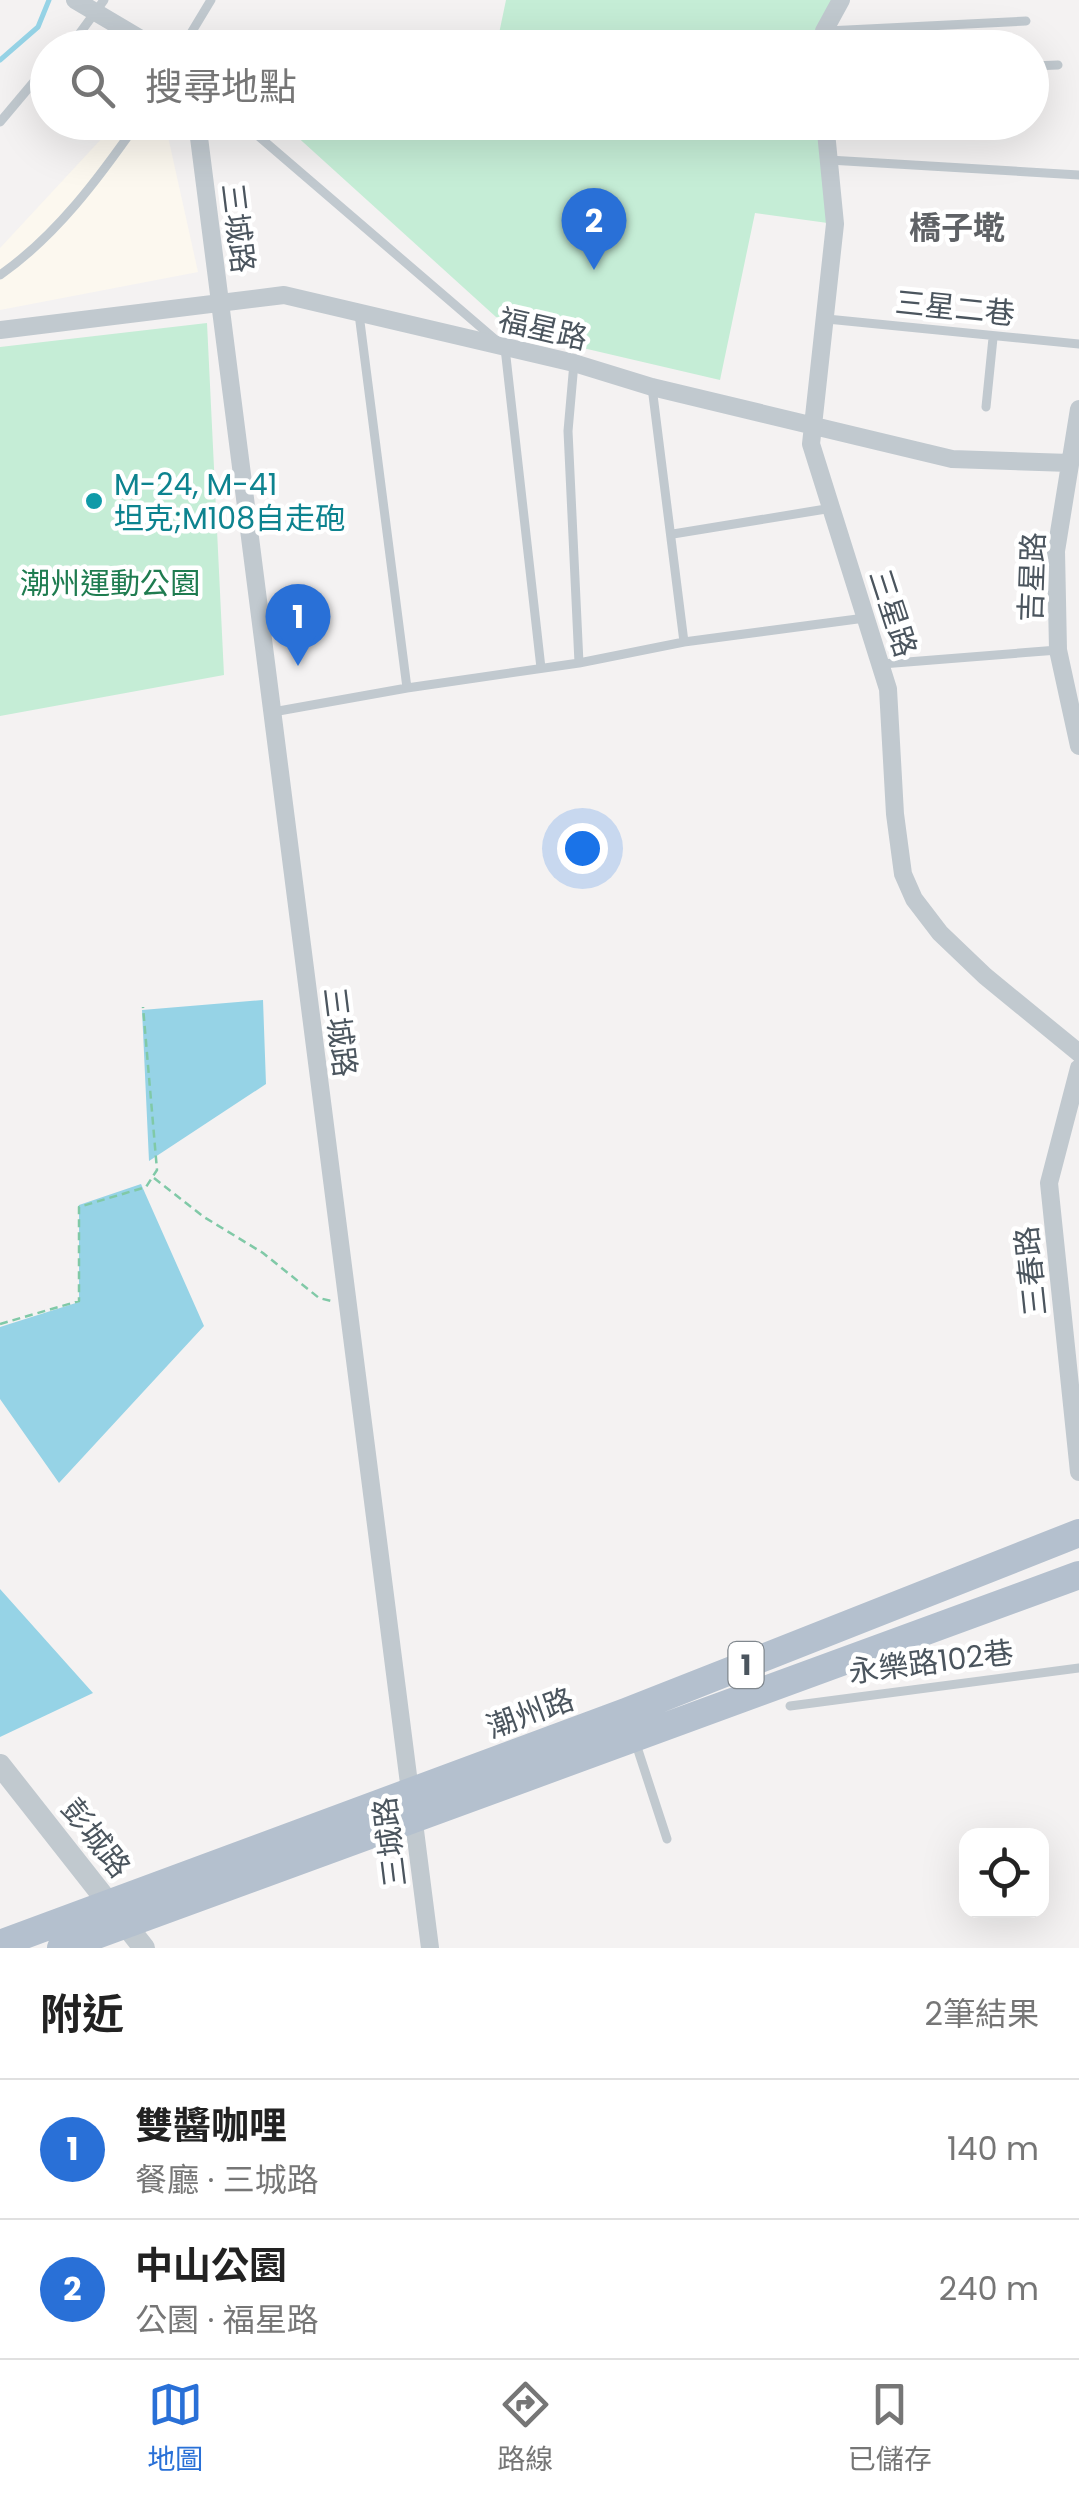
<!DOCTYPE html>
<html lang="zh-TW">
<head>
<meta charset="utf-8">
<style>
	body { margin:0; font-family:Poppins,"Noto Sans TC",sans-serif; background:#f2f2f2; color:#222 }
	.controls { position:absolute; right:30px; bottom:30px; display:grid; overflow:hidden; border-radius:20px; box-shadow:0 10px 40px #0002 }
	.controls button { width:90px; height:90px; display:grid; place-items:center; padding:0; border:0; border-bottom:2px solid #e0e0e0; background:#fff; color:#222; font:50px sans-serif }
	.you { position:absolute; left:582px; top:848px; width:35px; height:35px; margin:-25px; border:8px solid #fff; border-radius:50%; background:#1a73e8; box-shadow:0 0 0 15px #1a73e833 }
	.badge { display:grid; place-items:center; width:65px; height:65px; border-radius:50%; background:#2970d7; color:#fff; font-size:32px; font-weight:700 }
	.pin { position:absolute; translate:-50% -82px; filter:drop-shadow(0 2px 5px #0008) }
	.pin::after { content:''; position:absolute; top:52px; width:35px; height:30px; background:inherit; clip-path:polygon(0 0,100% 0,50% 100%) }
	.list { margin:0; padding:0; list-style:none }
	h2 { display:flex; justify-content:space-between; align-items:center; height:130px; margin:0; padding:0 40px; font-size:42px }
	h2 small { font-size:32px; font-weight:400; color:#767676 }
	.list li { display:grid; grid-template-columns:65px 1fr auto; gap:30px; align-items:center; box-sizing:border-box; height:140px; padding:0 40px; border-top:2px solid #e0e0e0 }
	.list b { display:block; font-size:38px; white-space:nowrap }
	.list p { margin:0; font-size:32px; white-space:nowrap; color:#767676 }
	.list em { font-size:32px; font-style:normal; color:#767676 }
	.icon { flex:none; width:55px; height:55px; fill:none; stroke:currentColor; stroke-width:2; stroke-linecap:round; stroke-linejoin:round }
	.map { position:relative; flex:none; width:1079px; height:1948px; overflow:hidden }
	.search { position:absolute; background:#fff; box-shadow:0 10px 40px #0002; left:30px; right:30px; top:30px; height:110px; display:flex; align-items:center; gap:25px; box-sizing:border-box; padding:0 35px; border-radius:55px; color:#767676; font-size:38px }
	.sheet { height:410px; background:#fff }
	nav { display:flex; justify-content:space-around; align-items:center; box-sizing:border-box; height:140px; border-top:2px solid #e0e0e0; background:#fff; font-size:28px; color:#767676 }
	nav a { display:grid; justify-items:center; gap:5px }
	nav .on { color:#2970d7 }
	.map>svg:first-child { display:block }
	.commercial { fill:#fcf8ef }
	.green { fill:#c5edd6 }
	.water { fill:#96d3e6 }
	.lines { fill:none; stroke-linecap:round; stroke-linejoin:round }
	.stream { stroke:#96d3e6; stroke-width:5 }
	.path { stroke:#80c9a7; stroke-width:2.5; stroke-dasharray:8 5; stroke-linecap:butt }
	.service { stroke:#c1c9cf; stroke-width:9 }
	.minor { stroke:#c1c9cf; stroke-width:18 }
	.tertiary { stroke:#c1c9cf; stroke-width:22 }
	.primary { stroke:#b4c0ce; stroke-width:28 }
	.culture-dot { fill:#0f9aa8; stroke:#fff; stroke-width:4 }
	.labels { text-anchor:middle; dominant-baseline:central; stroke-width:9; stroke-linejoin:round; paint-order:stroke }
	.shield { fill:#fff; stroke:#81888e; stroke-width:2.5 }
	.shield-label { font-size:28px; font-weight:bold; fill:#4b555e }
	.street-label { font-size:30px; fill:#4b555e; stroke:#fff }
	.culture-label { font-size:30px; fill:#0d838f; stroke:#fff; text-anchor:start }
	.park-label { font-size:30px; fill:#1f7c50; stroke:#fff }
	.neighbourhood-label { font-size:32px; font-weight:bold; fill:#5f6266; stroke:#fff }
</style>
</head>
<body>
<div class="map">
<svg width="1079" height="1948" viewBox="0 0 1079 1948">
	<rect width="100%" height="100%" fill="#f4f2f2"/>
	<path class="commercial" d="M116 123H165L198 272 0 310V248Z"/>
	<path class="green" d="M506 0H841L823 47 496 48Z
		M455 122 478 129 480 122 825 123 835 224 755 213 720 380 570 345 496 317 282 123Z
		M207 323 224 675 0 716V347Z"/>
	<path class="water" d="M263 1000 266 1084 149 1161 142 1010Z
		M141 1184 204 1326 59 1483 0 1399V1327L79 1302V1205Z
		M0 1589 93 1693 0 1737Z"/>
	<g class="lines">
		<path class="stream" d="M0 60 38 27 49 0"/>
		<path class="path" d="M154 1178 204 1217 263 1253 319 1298 331 1301
			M0 1324 79 1301V1207L146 1187 157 1170 143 1007"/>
		<path class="service" d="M827 31 1026 21
			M69 48 104 0
			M182 48 211 0
			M1032 66 1058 65
			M0 122 48 65
			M242 122 505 348 541 668
			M829 160 1079 175
			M0 275C56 236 99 178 138 122
			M359 314 407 688
			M827 319 1079 344
			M574 363 568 431 579 663
			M652 387 684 642
			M986 407 993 338
			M673 534 832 508
			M882 664 1058 650
			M273 712 407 688 579 663 684 642 865 618
			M790 1706 1079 1668
			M636 1744 667 1839"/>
		<path class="minor" d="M75 0 156 48
			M823 48 824 31 841 0
			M197 122 430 1948
			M825 122 835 224 811 444 888 689 895 814 903 874 914 899 940 933 985 976 1079 1053
			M0 330 284 295 574 363 652 387 952 459 1070 463
			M1079 409 1056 551 1058 650 1079 746
			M1079 1068 1049 1183 1079 1472"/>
		<path class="tertiary" d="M0 1765 144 1948"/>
		<path class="primary" d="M0 1944 626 1712 1079 1533
			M61 1948 1079 1575"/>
	</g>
	<circle class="culture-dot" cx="94" cy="501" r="10"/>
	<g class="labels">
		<rect class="shield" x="728.5" y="1642" width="35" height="46" rx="8"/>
		<g class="shield-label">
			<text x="746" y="1665">1</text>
		</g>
		<g class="street-label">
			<text transform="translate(238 228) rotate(83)">三城路</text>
			<text transform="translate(955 308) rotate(6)">三星二巷</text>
			<text transform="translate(543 329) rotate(13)">福星路</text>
			<text transform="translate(1032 577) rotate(-88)">吉星路</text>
			<text transform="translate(893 613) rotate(72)">三星路</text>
			<text transform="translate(340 1032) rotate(83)">三城路</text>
			<text transform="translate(1031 1271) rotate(-96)">三春路</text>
			<text transform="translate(931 1662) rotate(-7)">永樂路102巷</text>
			<text transform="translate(530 1713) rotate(-20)">潮州路</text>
			<text transform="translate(96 1838) rotate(52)">彭城路</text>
			<text transform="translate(390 1842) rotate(-97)">三城路</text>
		</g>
		<g class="culture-label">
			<text x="114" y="484">M-24, M-41<tspan x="114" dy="34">坦克;M108自走砲</tspan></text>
		</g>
		<g class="park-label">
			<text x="110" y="583">潮州運動公園</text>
		</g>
		<g class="neighbourhood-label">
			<text x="957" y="227">橋子墘</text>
		</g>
	</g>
</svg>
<div class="controls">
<button><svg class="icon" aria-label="locate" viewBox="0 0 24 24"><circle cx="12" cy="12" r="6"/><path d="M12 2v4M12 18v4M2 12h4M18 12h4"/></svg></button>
</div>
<div class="you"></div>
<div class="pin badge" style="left:298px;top:666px">1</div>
<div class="pin badge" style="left:594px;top:270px">2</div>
<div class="search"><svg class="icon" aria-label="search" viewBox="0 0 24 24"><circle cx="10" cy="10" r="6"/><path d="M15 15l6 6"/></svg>搜尋地點</div>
</div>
<section class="sheet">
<h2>附近<small>2筆結果</small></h2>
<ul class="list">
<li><span class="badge">1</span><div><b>雙醬咖哩</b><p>餐廳 · 三城路</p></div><em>140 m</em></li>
<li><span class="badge">2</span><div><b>中山公園</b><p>公園 · 福星路</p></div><em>240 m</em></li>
</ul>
</section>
<nav>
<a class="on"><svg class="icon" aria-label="map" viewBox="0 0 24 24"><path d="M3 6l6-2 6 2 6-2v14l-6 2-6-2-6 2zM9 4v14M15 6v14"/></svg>地圖</a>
<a><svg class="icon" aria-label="directions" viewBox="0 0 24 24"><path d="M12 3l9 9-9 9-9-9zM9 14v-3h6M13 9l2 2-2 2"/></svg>路線</a>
<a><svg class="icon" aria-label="saved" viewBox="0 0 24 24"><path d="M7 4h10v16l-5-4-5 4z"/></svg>已儲存</a>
</nav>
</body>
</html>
